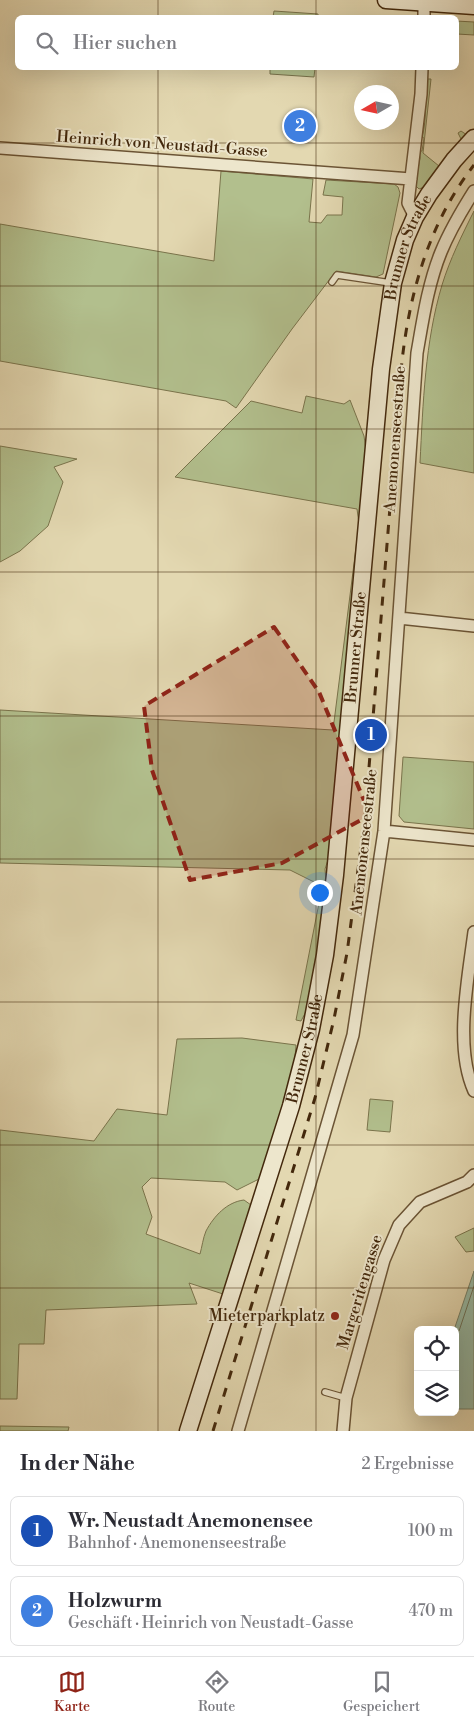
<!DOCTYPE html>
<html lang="de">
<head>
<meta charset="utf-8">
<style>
	body { margin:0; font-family:"Libre Bodoni",serif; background:#f7f7f7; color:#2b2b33 }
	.controls { position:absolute; right:15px; bottom:15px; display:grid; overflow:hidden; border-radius:8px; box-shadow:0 5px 20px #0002 }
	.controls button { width:45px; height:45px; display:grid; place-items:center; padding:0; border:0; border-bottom:1px solid #e1e1e2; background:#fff; color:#2b2b33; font:25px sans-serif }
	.compass { position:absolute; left:354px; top:85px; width:45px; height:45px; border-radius:50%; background:#fff; box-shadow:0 5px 20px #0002; rotate:261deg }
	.you { position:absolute; left:319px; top:892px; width:18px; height:18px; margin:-12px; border:4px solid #fff; border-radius:50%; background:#1a73e8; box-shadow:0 0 0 8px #1a73e833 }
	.badge { display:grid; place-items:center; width:32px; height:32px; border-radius:50%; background:#8f2418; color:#fff; font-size:16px; font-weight:700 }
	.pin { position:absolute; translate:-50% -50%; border:2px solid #fff; box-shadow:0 1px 5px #0006 }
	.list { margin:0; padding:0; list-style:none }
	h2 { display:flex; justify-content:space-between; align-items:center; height:65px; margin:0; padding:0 20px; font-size:21px }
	h2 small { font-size:16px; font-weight:400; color:#7c7c81 }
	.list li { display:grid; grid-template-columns:32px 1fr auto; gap:15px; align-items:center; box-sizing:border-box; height:70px; margin:0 10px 10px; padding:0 10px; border:1px solid #e1e1e2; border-radius:8px }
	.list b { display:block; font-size:19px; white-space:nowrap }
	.list p { margin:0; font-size:16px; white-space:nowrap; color:#7c7c81 }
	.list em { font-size:16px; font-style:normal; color:#7c7c81 }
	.icon { flex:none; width:28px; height:28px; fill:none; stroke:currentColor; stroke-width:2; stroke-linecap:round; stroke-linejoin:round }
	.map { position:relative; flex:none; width:474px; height:1431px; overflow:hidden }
	.search { position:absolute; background:#fff; box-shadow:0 5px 20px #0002; left:15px; right:15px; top:15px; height:55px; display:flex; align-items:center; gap:12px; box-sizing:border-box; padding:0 18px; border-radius:8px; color:#7c7c81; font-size:19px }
	.sheet { height:225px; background:#fff }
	nav { display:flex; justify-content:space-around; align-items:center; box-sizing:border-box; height:70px; border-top:1px solid #e1e1e2; background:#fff; font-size:14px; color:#7c7c81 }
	nav a { display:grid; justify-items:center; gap:2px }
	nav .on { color:#8f2418 }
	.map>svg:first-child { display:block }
	.green { fill:#b2bf8d; stroke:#7a744c }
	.water { fill:#96bba7; stroke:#758069 }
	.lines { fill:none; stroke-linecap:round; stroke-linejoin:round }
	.shore { stroke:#6c725a; stroke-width:1 }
	.service-casing { stroke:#6b5435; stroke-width:8 }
	.minor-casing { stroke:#6b5435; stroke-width:14 }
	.secondary-casing { stroke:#43280c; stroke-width:19 }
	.service { stroke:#ede6cc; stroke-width:5.5 }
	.minor { stroke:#ede6cc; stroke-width:11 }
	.secondary { stroke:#ede6cc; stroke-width:16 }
	.rail { stroke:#43280c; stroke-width:3; stroke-dasharray:9 9; stroke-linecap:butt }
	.marked { fill:#8f2418; fill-opacity:0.2; stroke:#8f2418; stroke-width:4; stroke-dasharray:10 6; stroke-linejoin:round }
	.grid { fill:none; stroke:#43280c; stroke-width:1; stroke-opacity:0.55 }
	.poi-dot { fill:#8f2418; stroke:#ede6cc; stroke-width:2 }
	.labels { text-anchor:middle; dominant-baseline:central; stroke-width:4; stroke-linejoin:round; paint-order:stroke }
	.street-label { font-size:16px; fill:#43280c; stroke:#ede6cc }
	.poi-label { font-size:16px; fill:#43280c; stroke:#ede6cc; text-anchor:end }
</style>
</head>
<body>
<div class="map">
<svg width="474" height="1431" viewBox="0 0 474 1431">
	<rect width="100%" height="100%" fill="#e3d8b1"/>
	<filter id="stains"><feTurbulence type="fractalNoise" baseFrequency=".004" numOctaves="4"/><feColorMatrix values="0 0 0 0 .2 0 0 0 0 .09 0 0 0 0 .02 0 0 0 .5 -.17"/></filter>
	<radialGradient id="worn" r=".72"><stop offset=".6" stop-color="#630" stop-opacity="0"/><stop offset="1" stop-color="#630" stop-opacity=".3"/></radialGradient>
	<path class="green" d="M274 11 318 14V17H273Z
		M456 21 474 22V35L457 34Z
		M270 68H315L314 77 270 74Z
		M427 79H431L423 153 439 166 461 139 458 133 461 131 467 135 427 186 419 189 415 185 420 158 419 151H422L424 138 422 137C428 117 423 98 427 79Z
		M221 171 313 179 309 222 321 223 327 215H342L343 197 323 195 326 180 394 184 398 187 400 193 383 274 376 277 336 271 292 329 236 408 226 401 0 361V224L214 261Z
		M474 211V473L420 463C423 403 425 342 442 285 450 259 462 235 474 211Z
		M306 396 344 404 350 400 364 436 367 458 332 848 325 869 327 897 310 1004 301 1021 296 1020 321 893 318 884 290 870 0 863V710L333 730 359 524 357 509 175 477 251 401 302 413Z
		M0 446 77 459 54 467 63 482 48 526 20 551 0 562Z
		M403 757 474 762V829L404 822 399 816Z
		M242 1038 296 1045 294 1070 263 1177 237 1190 225 1182 151 1178 142 1187 152 1217 146 1234 200 1254C202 1247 203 1238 206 1231 214 1216 227 1202 244 1200L251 1205 252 1214 223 1294 189 1283 197 1304 46 1310 44 1344H19L17 1399H0V1130L94 1141 117 1109 167 1115 177 1039Z
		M370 1099 393 1101 390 1132 367 1130Z
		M474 1228V1251L466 1252 455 1237Z
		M0 1426 69 1427 68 1431H0Z"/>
	<path class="water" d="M474 1271V1409H459L455 1407 454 1330Z"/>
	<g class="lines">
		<path class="shore" d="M455 1334 459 1331 474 1286"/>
		<g class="service-casing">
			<path id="service" d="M332 282 337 275 391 283
				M325 1392 346 1398"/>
		</g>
		<g class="minor-casing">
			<path id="minor" d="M424 0V18
				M0 148 411 179
				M415 217 408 203 421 94 422 68
				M399 618 474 626
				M384 831 474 840
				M474 932C468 979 454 1047 474 1091
				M238 1431 353 1035 384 831 417 353C423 319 428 284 441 252 450 230 462 210 474 191
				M343 1431 346 1398 384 1260 399 1225 420 1202 467 1182 474 1175"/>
		</g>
		<g class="secondary-casing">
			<g id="secondary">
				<path d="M386 0 474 6"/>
				<path id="s1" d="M188 1431 291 1106 311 1029 325 955 335 875 381 369 393 283 405 240 415 217 429 194 454 160 474 138"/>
			</g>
		</g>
		<use href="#service" class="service"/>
		<use href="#minor" class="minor"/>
		<use href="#secondary" class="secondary"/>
		<path class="rail" d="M213 1431 315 1098 334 1019 347 953 365 817 401 371C408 297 428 224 474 165"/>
	</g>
	<path class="marked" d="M274 627 319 692 370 815 282 863 190 880 152 770 144 706Z"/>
	<path class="grid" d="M158 0V18M316 0V18M158 68V1431M316 68V1431M0 143H474M0 286H474M0 429H474M0 572H474M0 716H474M0 859H474M0 1002H474M0 1145H474M0 1288H474"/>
	<circle class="poi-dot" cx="335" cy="1316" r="5"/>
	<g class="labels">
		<g class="street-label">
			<text transform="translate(162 144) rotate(4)">Heinrich von Neustadt-Gasse</text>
			<text stroke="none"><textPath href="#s1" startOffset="1210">Brunner Straße</textPath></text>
			<text transform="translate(395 439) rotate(-86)">Anemonenseestraße</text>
			<text stroke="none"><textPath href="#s1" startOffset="805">Brunner Straße</textPath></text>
			<text transform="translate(364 842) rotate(-84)">Anemonenseestraße</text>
			<text stroke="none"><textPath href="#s1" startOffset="400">Brunner Straße</textPath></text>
			<text transform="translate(360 1292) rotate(-73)">Margeritengasse</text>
		</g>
		<g class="poi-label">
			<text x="325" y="1316">Mieterparkplatz</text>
		</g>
	</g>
	<rect width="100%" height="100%" filter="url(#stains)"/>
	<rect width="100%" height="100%" fill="url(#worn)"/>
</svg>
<div class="controls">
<button><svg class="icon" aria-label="locate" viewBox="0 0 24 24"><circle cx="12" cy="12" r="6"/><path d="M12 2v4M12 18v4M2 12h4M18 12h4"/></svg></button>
<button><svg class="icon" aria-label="layers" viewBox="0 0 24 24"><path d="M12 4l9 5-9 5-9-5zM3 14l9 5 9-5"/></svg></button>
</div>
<svg class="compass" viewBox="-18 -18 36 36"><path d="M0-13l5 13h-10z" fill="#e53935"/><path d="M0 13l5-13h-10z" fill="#7c7c81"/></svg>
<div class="you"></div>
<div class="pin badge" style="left:371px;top:735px;background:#1a4fb4">1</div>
<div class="pin badge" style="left:300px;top:126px;background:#3f7fe0">2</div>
<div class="search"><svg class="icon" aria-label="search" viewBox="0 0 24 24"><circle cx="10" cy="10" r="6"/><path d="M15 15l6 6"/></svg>Hier suchen</div>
</div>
<section class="sheet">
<h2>In der Nähe<small>2 Ergebnisse</small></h2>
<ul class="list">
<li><span class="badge" style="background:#1a4fb4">1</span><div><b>Wr. Neustadt Anemonensee</b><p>Bahnhof · Anemonenseestraße</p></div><em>100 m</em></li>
<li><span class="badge" style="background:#3f7fe0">2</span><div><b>Holzwurm</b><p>Geschäft · Heinrich von Neustadt-Gasse</p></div><em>470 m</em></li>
</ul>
</section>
<nav>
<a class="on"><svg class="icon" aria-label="map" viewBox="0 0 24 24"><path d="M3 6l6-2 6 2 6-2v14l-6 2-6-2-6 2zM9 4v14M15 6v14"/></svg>Karte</a>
<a><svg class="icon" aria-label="directions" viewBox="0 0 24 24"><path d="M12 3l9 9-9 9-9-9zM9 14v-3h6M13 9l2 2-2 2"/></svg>Route</a>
<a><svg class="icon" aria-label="saved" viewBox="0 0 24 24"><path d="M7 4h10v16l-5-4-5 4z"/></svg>Gespeichert</a>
</nav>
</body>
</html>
